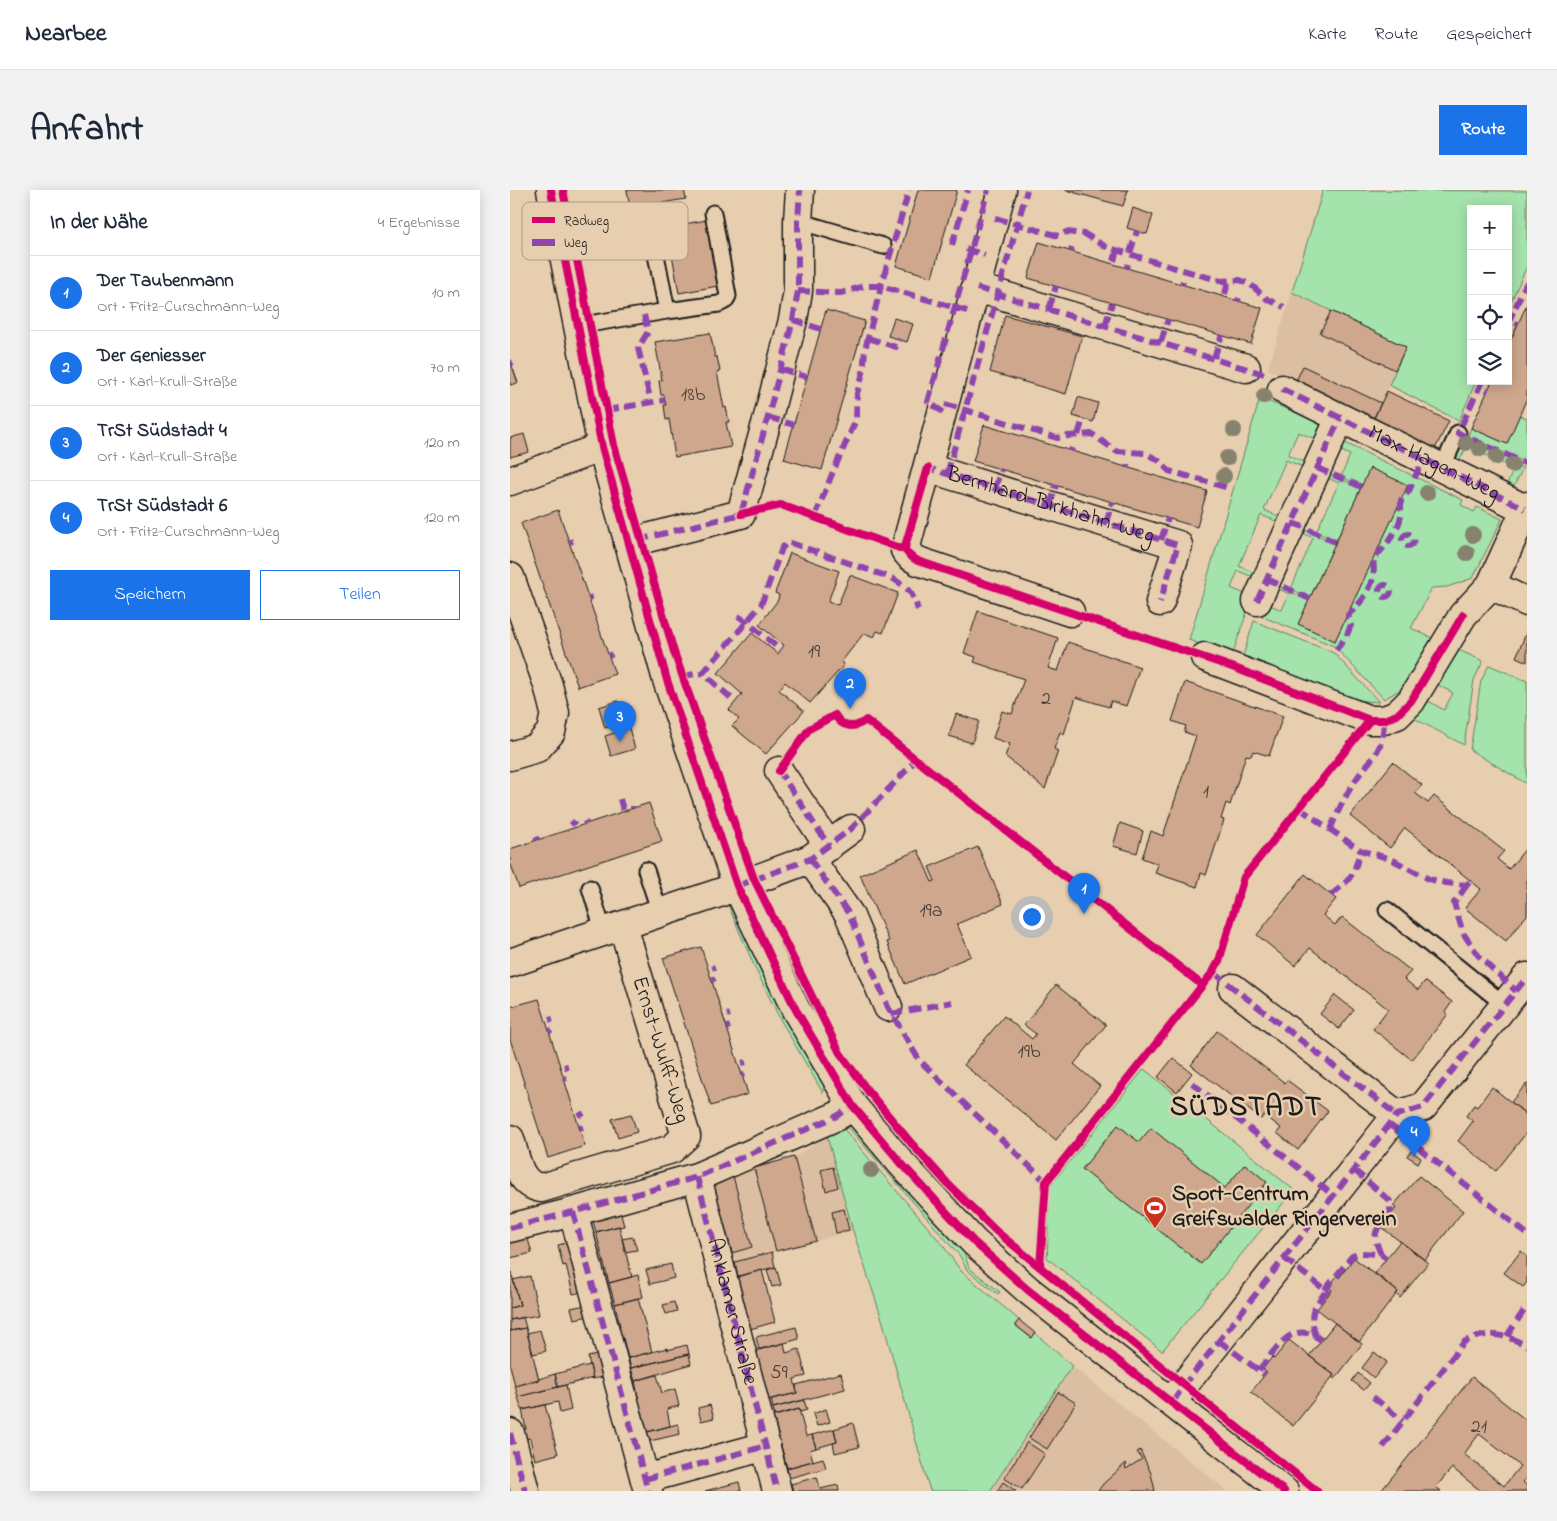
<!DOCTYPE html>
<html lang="de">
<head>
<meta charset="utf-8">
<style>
	body { margin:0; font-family:"Indie Flower",sans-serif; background:#f2f2f3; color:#1f2937 }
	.controls { position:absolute; right:15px; top:15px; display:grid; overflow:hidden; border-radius:0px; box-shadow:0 2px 12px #0003 }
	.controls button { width:45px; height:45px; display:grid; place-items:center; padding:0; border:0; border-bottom:1px solid #e0e1e3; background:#fff; color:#1f2937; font:25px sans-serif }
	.you { position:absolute; left:521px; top:726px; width:18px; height:18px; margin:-12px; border:4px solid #fff; border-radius:50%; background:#1a73e8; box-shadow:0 0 0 8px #1a73e833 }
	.badge { display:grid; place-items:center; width:32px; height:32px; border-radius:50%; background:#1a73e8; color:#fff; font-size:16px; font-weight:700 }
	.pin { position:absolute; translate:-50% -41px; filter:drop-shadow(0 1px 2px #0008) }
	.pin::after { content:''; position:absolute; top:26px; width:18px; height:15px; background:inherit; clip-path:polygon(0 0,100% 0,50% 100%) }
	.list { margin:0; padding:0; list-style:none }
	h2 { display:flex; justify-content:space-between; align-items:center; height:65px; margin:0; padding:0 20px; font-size:21px }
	h2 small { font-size:16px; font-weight:400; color:#747a83 }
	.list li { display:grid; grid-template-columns:32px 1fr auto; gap:15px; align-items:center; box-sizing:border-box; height:75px; padding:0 20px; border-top:1px solid #e0e1e3 }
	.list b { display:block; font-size:19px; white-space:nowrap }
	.list p { margin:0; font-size:16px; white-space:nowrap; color:#747a83 }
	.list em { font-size:16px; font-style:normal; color:#747a83 }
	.actions { display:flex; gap:10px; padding:15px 20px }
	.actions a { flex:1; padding:11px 0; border:1px solid #1a73e8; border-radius:0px; text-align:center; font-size:18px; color:#1a73e8 }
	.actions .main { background:#1a73e8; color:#fff }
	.icon { flex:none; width:28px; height:28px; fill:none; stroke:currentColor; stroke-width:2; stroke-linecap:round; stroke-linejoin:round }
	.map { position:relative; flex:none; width:1017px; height:1301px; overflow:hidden; border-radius:0px }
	header { display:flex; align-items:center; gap:30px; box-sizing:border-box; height:70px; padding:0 25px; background:#fff; border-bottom:1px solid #e0e1e3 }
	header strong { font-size:24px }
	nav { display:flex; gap:28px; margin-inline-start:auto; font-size:18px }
	.intro { display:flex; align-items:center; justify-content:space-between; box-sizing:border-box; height:120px; padding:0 30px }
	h1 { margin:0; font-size:35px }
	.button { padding:12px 22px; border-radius:0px; background:#1a73e8; color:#fff; font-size:18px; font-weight:700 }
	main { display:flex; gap:30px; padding:0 30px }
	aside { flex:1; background:#fff; border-radius:0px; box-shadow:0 2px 12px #0003 }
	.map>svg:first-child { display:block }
	.built { fill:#dcbfa2 }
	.green { fill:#a4e3ac; stroke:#608064 }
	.building { fill:#cea78d; stroke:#1c1c1c; fill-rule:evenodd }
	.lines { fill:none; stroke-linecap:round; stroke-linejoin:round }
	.lane-casing { stroke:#1c1c1c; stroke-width:19 }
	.street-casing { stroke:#1c1c1c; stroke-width:31 }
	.secondary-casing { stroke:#1c1c1c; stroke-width:31 }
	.lane { stroke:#e7ceaf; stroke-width:15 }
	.street { stroke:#e7ceaf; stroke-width:28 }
	.secondary { stroke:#e7ceaf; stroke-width:28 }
	.quiet { stroke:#8e44ad; stroke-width:6; stroke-dasharray:12 6; stroke-linecap:butt }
	.cycleway-casing { stroke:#e7ceaf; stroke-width:11 }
	.cycleway { stroke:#d6006c; stroke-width:8 }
	.tree { fill:#86826e }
	.labels { text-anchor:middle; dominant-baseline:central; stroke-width:5; stroke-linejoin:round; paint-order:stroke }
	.number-label { font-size:20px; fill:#483f38 }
	.street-label { font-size:22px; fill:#1c1c1c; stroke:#e7ceaf }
	.poi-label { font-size:22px; font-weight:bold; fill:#1c1c1c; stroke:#e7ceaf; text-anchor:start }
	.district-label { font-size:28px; font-weight:bold; letter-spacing:1px; fill:#1c1c1c; stroke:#e7ceaf }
	.key { fill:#e7ceaf; stroke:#aa9983; stroke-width:1 }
	.key-label { font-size:14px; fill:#1c1c1c }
</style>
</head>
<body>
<header>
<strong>Nearbee</strong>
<nav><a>Karte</a><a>Route</a><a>Gespeichert</a></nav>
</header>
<div class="intro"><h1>Anfahrt</h1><a class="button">Route</a></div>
<main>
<aside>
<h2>In der Nähe<small>4 Ergebnisse</small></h2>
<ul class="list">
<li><span class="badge">1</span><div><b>Der Taubenmann</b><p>Ort · Fritz-Curschmann-Weg</p></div><em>10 m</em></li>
<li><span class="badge">2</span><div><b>Der Geniesser</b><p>Ort · Karl-Krull-Straße</p></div><em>70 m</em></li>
<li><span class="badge">3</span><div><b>TrSt Südstadt 4</b><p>Ort · Karl-Krull-Straße</p></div><em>120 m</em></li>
<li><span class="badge">4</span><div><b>TrSt Südstadt 6</b><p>Ort · Fritz-Curschmann-Weg</p></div><em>120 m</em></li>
</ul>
<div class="actions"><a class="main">Speichern</a><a>Teilen</a></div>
</aside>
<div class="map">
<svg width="1017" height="1301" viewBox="0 0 1017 1301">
	<rect width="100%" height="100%" fill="#e7ceaf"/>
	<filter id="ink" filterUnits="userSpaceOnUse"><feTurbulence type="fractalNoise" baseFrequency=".02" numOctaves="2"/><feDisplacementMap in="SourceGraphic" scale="10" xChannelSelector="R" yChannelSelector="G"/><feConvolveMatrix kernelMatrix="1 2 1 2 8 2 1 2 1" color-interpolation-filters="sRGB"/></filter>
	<g filter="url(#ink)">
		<path class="built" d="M782 102 896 157 885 180 877 201 939 231 925 259 758 179Z
			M317 946 343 1041 225 1072 203 992 223 986 244 978 284 967Z
			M562 1176 717 1301H480Z"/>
		<path class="green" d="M813 0 1017 1V76L998 118V19H961V191H966L949 231 879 195 896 157 782 102Z
			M750 208 809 232 812 240 809 247 805 249 788 242 778 265 795 272 793 277 776 270 754 320 770 327 768 332 751 325 729 376 745 383 743 387 728 381 721 398 742 407 722 466 679 450Z
			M1009 225 1017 228 1016 273 958 246 961 238 996 253Z
			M951 247 1013 278 1002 300 996 296 1004 279 957 256 948 273 944 269Z
			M829 250 953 310 951 315 964 322 967 317 992 329 963 388 937 397 922 398 901 438 926 450 893 498 874 509 824 456 746 424 750 411 772 420 779 404 765 397 766 395 799 410 825 450 897 296H852L831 287 840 265 825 258Z
			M815 282 851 298 826 351 806 342 829 293 813 286Z
			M791 338 825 353 800 408 781 399 803 348 789 341Z
			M744 431 824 463 869 512 855 511 837 507 732 469Z
			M944 458 973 471 964 490 954 555 900 526 913 508 934 520 943 503 924 493Z
			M979 475 1017 491V594L960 560 971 491Z
			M218 715 228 722 314 893 313 903 270 829 246 780Z
			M634 879 784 1000 652 1161 537 1068 540 996Z
			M341 935 349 941 454 1063 459 1078 490 1102 488 1104 457 1080 450 1066 337 936Z
			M333 938 432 1054 451 1081 509 1130 505 1135 521 1148 525 1143 562 1176 480 1301H420L372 1129 343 1041 317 946Z"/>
		<path class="building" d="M117 0H174L176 9 120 18Z
			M408 0H447L422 87 386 76Z
			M555 0H618L613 16Z
			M623 18 643 25 637 44 617 38Z
			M197 30 208 96 169 103 157 37Z
			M529 52 752 118 741 154 518 88Z
			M1017 114V208L997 254 961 238 982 191H998V156Z
			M316 120 355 131 312 280 274 269Z
			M821 121 896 157 885 180 810 143Z
			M495 125 572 146 556 204 480 182Z
			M384 128 403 134 397 152 378 146Z
			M200 143 205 167H207L210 181 207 182 214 218 216 217 219 232H216L221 257 165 267 159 229 156 230 154 215H156L154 205H151L149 191 152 190 145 152Z
			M0 170 8 193 0 195Z
			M793 176 871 213 863 230 785 193Z
			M877 201 939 231 925 259 863 230Z
			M568 207 588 213 583 232 563 226Z
			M474 235 697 301 687 337 463 271Z
			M14 244 19 262 0 267V248Z
			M860 278 898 295 825 451 788 434Z
			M48 320 105 484 68 497 11 333Z
			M280 363 329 381 318 412 328 415 340 385 388 403 373 443 367 441 364 447 354 443 332 471 334 475 300 513 275 492 269 500 294 521 256 564 222 536 229 529 219 520 232 504 208 483 242 443 268 464 274 455 249 435 268 410 269 405 265 403Z
			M468 421 548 448 538 478 548 481 558 452 630 477 616 516 601 511 599 517 566 507 554 544 550 542 544 559 548 561 535 599 495 566 500 554 483 548 492 521 502 524 514 489 464 472 466 467 454 463Z
			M1017 441V472L1006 467Z
			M675 492 773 526 759 566 743 561 741 566 736 565 720 615 716 613 711 629 714 630 696 685 691 683 687 697 645 683 648 674 632 668 641 641 653 646 686 546 674 542 676 536 662 531Z
			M108 511 114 532 95 538 89 517Z
			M446 524 469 531 462 553 439 546Z
			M119 538 125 559 101 566 95 546Z
			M883 572 912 595 905 603 918 613 924 606 994 661 987 669 999 679 1017 657V725L996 751 955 718 971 699 895 638 880 658 840 626Z
			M139 613 152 651 9 698 0 672V659Z
			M610 633 633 641 627 663 603 656Z
			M468 657 493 714 447 734 461 766 395 794 377 752 379 751 350 685 408 660 422 692 425 691 419 677Z
			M795 684 826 709 813 725 825 735 832 727 901 781 894 789 908 800 915 791 942 812 935 822 938 824 902 870 863 839 878 819 800 758 785 776 747 745Z
			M191 757 238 904 201 916 153 768Z
			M546 795 596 835 564 874 590 896 546 950 454 875 494 826 522 849 526 844 514 835Z
			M825 805 844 820 829 839 810 824Z
			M29 809 75 956 38 968 0 849V817Z
			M707 841 775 893 777 890 818 921 788 960 767 943 771 938 754 925 751 929 681 875Z
			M663 868 682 883 667 902 648 887Z
			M1017 893V925L1001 912Z
			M982 897 1017 925V942L986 981 948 951 963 931 956 926 964 915 967 917Z
			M121 924 127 942 108 948 102 929Z
			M608 935 629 952 641 938 715 998 735 974 757 992 691 1074 572 979Z
			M901 961 911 968 908 973 897 966Z
			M284 967 306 1051 266 1061 244 978Z
			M323 977 328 997 316 1001 311 980Z
			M223 986 242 1057 222 1063 203 992Z
			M909 986 953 1021 915 1070 871 1037 886 1018 883 1016Z
			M334 1019 339 1040 326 1043 322 1022Z
			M110 1021 114 1036 109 1037V1036L86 1042 82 1028Z
			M109 1036 122 1087 99 1093 86 1042Z
			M17 1046 22 1063 0 1068V1050Z
			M123 1047 127 1060 115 1062 112 1049Z
			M64 1051 76 1101 63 1104 56 1075 53 1076 48 1055Z
			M890 1051 918 1073 890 1108 886 1104 888 1102 865 1083Z
			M1011 1061 1017 1066V1092L1013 1097 994 1083Z
			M262 1062 265 1077 228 1086 225 1072Z
			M844 1068 888 1102 849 1152 807 1119 822 1100 818 1097 827 1086 829 1088Z
			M161 1074 164 1088 140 1094 136 1080Z
			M266 1077 271 1095 262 1097 257 1080Z
			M0 1078 10 1115 0 1118Z
			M252 1080 265 1132 240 1139 227 1087Z
			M128 1085 133 1107 105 1114 99 1093Z
			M20 1086 29 1125 0 1130V1118L10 1115 3 1090Z
			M128 1108 142 1162 118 1168 113 1148 105 1149 103 1137 110 1136 105 1114Z
			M164 1112 167 1121 156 1124 153 1115Z
			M76 1115 79 1126 64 1129 61 1118Z
			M13 1127 16 1138 0 1141V1130Z
			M509 1130 525 1143 522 1148 505 1135Z
			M825 1133 852 1154 825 1189 822 1187 824 1185 799 1166Z
			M286 1137 289 1149 249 1160 246 1147Z
			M16 1138 29 1190 5 1196 0 1175V1141Z
			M30 1140 36 1161 23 1164 17 1143Z
			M779 1150 824 1185 783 1236 741 1202 757 1182 753 1179 762 1167 764 1169Z
			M274 1153 276 1163 289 1159 296 1186 284 1189 287 1203 258 1210 253 1190 245 1193 242 1179 250 1177 246 1160Z
			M177 1155 179 1164 121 1178 118 1168 157 1158V1160Z
			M864 1162 877 1172 864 1188 852 1178Z
			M94 1163 99 1186 83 1189 78 1167Z
			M179 1164 181 1174 125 1191 121 1178Z
			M80 1175 83 1188 48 1197 45 1184Z
			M331 1183 335 1199 263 1218 261 1209 287 1203 286 1195Z
			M848 1183 860 1193 854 1200 842 1191Z
			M45 1184 48 1197 8 1207 5 1196Z
			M147 1185 152 1203 165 1199 169 1216 157 1219 160 1236 137 1242 132 1221 125 1222 123 1213 129 1212 125 1191Z
			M962 1187 1017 1231V1287L1013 1292 1017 1296V1301H971L942 1278 926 1297 931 1301H871ZM969 1244 1010 1276 994 1296 954 1264Z
			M56 1195 61 1220 50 1223 48 1212 12 1220 8 1207Z
			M548 1202 566 1213 537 1259 519 1248Z
			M294 1210 297 1220 290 1222 289 1219 265 1226 263 1218Z
			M35 1215 48 1264 25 1270 20 1248 12 1250 9 1241 16 1239 12 1220Z
			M200 1215 204 1228 191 1231 188 1218Z
			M289 1219 296 1246 302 1245 306 1258 300 1260 303 1271 277 1278 263 1226Z
			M316 1219 320 1232 307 1236 303 1224Z
			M343 1233 349 1257 325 1263 323 1253 327 1252 324 1239Z
			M168 1234 170 1244 140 1251 137 1242Z
			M324 1239 327 1252 306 1258 302 1245Z
			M517 1252 535 1264 512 1299 494 1288Z
			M630 1260 641 1283 645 1301H588L593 1294 616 1273 617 1275 615 1276 616 1279 632 1269 627 1262Z
			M313 1268 316 1278 279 1288 277 1278Z
			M307 1287 311 1301H283L281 1294Z
			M229 1292 231 1301H195Z
			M493 1292 506 1301H487Z
			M328 1295 329 1301H311L310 1299Z"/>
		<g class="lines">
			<g class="lane-casing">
				<path id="lane" d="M288 31 373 56
					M157 121 209 114 215 111 218 106 203 23
					M67 136 157 121 140 34
					M932 278 948 243
					M136 680 150 723
					M80 698 94 743
					M877 720 995 815"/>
			</g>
			<g class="street-casing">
				<g id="street">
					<path d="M492 0 395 360 400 366 408 371 560 422"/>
					<path d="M467 98 736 178"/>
					<path id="s1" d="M772 199 1015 319"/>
					<path id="s2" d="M418 278 668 355 650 412"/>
					<path d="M0 291 92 257"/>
					<path d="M118 353 231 324 258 227 283 130 288 101V31L290 0"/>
					<path d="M0 387 38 495 45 523 41 542 27 558 0 566"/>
					<path d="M981 395 1017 412"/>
					<path d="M747 411 830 228"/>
					<path d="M695 467 860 530H874L887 525 901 511 953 425 981 395 1017 316"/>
					<path d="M269 581 319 656"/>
					<path d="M300 669 339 724 378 817"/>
					<path d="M0 773 209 703 300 669 341 639"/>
					<path d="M723 798 887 925"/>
					<path d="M0 949C6 968 8 994 31 998L162 959 176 946 113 736"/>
					<path id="s3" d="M187 987 267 1301"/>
					<path d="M63 1022 138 1301"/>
					<path d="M0 1038 63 1022 187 987 327 926 343 916"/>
					<path d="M663 1212 674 1195 887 925 913 917 1017 787"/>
					<path d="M0 1243 15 1301"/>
					<path d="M135 1289 256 1256"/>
				</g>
			</g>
			<g class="secondary-casing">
				<path id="secondary" d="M41 0 92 257 157 490 227 696 286 820 343 916 391 973 464 1052 518 1100 774 1301"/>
			</g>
			<use href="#lane" class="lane"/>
			<use href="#street" class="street"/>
			<use href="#secondary" class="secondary"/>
			<path class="quiet" d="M485 28 545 45 549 46 556 42 575 44 596 57 662 77 711 91 730 90 740 94 757 109 774 117
				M442 55 458 0
				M456 59 475 65
				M561 61 562 58
				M620 63 627 41
				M604 71 607 60
				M617 78 618 74
				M672 94 673 91
				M467 98 754 184
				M288 101 331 103 354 96H371L460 122
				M715 104 718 92
				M728 111 729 108
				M539 119 546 96
				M134 125 138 142 128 158 141 212
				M283 130 311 139
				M998 133 1017 92
				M1005 133 1008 134
				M595 136 602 113
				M358 148 386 157 389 149
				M651 152 658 129
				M704 168 712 145
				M1 173 3 172
				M271 179 297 187
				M972 191 948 243 1017 274
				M772 199 1015 319
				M976 200 978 201
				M435 214 547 248 558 246 582 244 606 261 635 263 648 270 659 281 719 298
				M97 220 155 210
				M433 222 418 212 478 0
				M258 227 284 235
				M568 245 573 229
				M561 261 562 258
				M617 277V274
				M807 278 852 297
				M417 282 418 278 668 355 650 412
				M437 284 517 0
				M485 299 491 279
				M540 316 546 295
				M305 327 322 284 346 230 347 203 353 183 355 160 371 96 399 0
				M596 333 602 312
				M782 333 791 336 825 352
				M892 350a6 6 0 1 1 12 0a6 6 0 1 1-12 0Z
				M128 350 231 324 258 227 283 130 288 101V31L290 0
				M651 350 658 328
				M60 352 63 351
				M757 389 800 409
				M869 401a6 6 0 1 1 12 0a6 6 0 1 1-12 0Z
				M79 408 82 407
				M747 411 830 228
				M228 426 237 432 271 460
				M826 460 836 447 841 435 838 425C855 409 867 394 863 369 874 358 888 342 891 326 891 321 891 315 891 310L899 301 913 269
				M99 466 102 464
				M172 486 193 483
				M221 508 193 483 251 415 272 358 278 352 382 388C398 398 403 402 408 420
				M270 579 269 581 319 656
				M110 609 113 620
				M123 616V618
				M789 618 850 660 881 669 919 689 936 693 957 695 960 691
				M61 631 65 635
				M75 631 76 634
				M820 640C827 623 835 606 845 591 862 565 873 565 874 530
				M26 647 27 650
				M300 669 339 724 378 817 409 870 536 992
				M957 695 944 713 953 743 968 765 1006 801
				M227 696 300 669 341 639 406 570
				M821 705C841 689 844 686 850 660
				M202 778 205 777
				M703 782 887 925
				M202 790 205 788
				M381 824 442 812
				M217 825 220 824
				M39 830 43 829
				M217 837 220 836
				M39 841 42 840
				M232 873 236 872
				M54 877 58 876
				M232 885 235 884
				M54 889 57 888
				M682 893 824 1006
				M69 926 74 923
				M880 935 1017 1044
				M70 938 73 937
				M844 980 880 1011V1019L882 1023
				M187 987 267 1301
				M63 1022 138 1301
				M0 1038 63 1022 187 987 327 926 343 916
				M871 1064C855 1032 879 1039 880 1019
				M774 1068 819 1103
				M815 1100 842 1066 851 1063 871 1064 876 1068
				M806 1146C798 1123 803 1119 816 1101
				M997 1146 1017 1116
				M709 1151 755 1185
				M749 1180C766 1159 782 1128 811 1150
				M863 1207 893 1231
				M663 1212 674 1195 887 925 913 917 1017 787
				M0 1243 15 1301
				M873 1257 954 1152C976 1140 996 1144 1017 1156
				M135 1289 256 1256"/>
			<g class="cycleway-casing">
				<path id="cycleway" d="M41 0 92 257 157 490 227 696 286 820 343 916 391 973 464 1052 518 1100 774 1301
					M53 0 104 255 164 462 244 689 330 863 358 901 402 954 438 994 486 1041 674 1195 807 1301
					M418 278 396 353 395 360 400 366 408 371 722 477 860 530H874L887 525 901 511 953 425
					M231 324 271 315 395 360
					M269 581 299 539 325 525C332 538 345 539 356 530L692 795
					M530 1077 536 992 703 782 709 771 734 687 860 530"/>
			</g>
			<use href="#cycleway" class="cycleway"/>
		</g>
		<g class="tree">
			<circle cx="754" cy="206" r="8"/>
			<circle cx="724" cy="240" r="8"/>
			<circle cx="956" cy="253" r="8"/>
			<circle cx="970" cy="259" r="8"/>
			<circle cx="986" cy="267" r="8"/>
			<circle cx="717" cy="268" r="8"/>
			<circle cx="1002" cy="275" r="8"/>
			<circle cx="714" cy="286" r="8"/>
			<circle cx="917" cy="303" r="8"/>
			<circle cx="963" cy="345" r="8"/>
			<circle cx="957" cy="363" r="8"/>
			<circle cx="361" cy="980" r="8"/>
		</g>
	</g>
	<defs>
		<g id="stadium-pin" transform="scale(1.25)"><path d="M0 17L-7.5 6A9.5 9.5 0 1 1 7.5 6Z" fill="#c8321e" stroke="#e7ceaf"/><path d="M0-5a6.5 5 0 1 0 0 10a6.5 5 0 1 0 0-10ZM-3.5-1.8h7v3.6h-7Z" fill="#fff"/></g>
	</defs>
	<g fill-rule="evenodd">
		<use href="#stadium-pin" x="645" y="1018"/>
	</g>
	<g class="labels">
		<g class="number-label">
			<text x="183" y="205">18b</text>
			<text x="304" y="462">19</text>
			<text x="536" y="509">2</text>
			<text x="696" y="602">1</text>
			<text x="421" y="721">19a</text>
			<text x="519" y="862">19b</text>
			<text x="269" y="1183">59</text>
			<text x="969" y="1237">21</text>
		</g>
		<g class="street-label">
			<text stroke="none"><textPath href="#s1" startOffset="169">Max-Hagen-Weg</textPath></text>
			<text stroke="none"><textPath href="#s2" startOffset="128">Bernhard-Birkhahn-Weg</textPath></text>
			<text transform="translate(150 860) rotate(73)">Ernst-Wulff-Weg</text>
			<text stroke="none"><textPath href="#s3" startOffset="139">Anklamer Straße</textPath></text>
		</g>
		<g class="poi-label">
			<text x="662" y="1005">Sport-Centrum<tspan x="662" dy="25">Greifswalder Ringerverein</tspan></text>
		</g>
		<g class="district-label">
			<text x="736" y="918">SÜDSTADT</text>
		</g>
	</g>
	<rect x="12" y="12" width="166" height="58" rx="8" class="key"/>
	<rect x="22" y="27" width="23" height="6" fill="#d6006c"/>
	<rect x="22" y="49" width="23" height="7" fill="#8e44ad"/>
	<g class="key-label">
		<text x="54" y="35">Radweg</text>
		<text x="54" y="57">Weg</text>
	</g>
</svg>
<div class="controls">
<button>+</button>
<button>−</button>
<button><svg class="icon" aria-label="locate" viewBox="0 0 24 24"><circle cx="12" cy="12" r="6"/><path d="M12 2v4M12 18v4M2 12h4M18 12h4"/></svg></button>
<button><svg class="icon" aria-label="layers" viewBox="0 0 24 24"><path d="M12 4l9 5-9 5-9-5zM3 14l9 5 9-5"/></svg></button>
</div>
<div class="you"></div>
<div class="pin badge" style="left:574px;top:724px">1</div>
<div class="pin badge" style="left:340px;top:519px">2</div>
<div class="pin badge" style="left:110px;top:552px">3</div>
<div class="pin badge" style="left:904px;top:967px">4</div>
</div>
</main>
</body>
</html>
